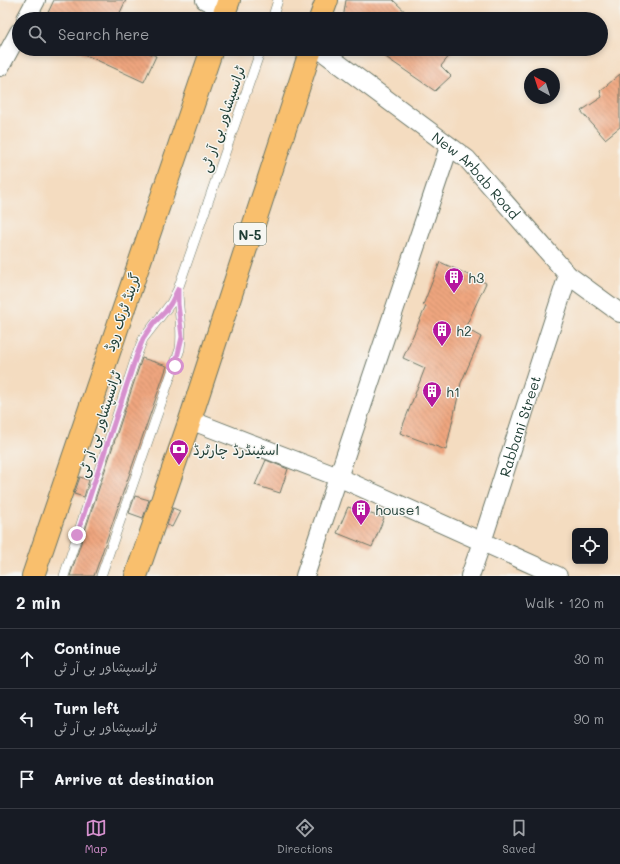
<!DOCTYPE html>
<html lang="en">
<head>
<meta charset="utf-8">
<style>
	body { margin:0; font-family:Mali,"Playpen Sans Arabic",sans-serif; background:#20242c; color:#f1f3f6 }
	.controls { position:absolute; right:12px; bottom:12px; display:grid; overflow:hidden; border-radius:6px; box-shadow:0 2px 6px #0003 }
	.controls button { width:36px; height:36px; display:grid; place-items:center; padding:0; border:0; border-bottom:1px solid #363941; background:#171b24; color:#f1f3f6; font:20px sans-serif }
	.compass { position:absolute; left:524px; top:68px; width:36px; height:36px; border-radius:50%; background:#171b24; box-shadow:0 2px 6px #0003; rotate:321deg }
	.stop { position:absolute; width:12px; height:12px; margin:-9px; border:3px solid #d690ce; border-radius:50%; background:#fff }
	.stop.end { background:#d690ce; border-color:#fff; box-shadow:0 1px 4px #0008 }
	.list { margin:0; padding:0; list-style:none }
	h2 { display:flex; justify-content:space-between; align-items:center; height:52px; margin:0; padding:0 16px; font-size:17px }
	h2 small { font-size:13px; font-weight:400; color:#9ea1a6 }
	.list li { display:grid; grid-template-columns:26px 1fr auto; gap:12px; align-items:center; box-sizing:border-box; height:60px; padding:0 16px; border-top:1px solid #363941 }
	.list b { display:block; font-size:15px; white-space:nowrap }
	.list p { margin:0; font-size:13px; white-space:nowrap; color:#9ea1a6 }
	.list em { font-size:13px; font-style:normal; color:#9ea1a6 }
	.icon { flex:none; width:22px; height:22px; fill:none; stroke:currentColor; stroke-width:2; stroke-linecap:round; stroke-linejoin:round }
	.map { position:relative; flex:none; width:620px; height:576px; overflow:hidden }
	.search { position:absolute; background:#171b24; box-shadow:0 2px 6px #0003; left:12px; right:12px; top:12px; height:44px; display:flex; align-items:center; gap:10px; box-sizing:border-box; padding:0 14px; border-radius:22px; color:#9ea1a6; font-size:15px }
	.sheet { height:232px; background:#171b24 }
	nav { display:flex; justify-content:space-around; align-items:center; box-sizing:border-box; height:56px; border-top:1px solid #363941; background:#171b24; font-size:11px; color:#9ea1a6 }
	nav a { display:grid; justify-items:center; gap:2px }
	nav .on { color:#d690ce }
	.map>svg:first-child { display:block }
	.building { fill:url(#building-back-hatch) }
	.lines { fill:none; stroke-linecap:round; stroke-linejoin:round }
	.service-casing { stroke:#6a7565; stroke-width:10 }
	.minor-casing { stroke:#6a7565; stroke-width:20 }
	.trunk-casing { stroke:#6a7565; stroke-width:24 }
	.service { stroke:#fff; stroke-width:9 }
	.minor { stroke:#fff; stroke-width:18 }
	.trunk { stroke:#f9bf6d; stroke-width:22 }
	.route { stroke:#d690ce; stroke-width:5 }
	.labels { text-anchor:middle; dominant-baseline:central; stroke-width:3; stroke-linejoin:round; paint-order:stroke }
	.shield { fill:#f6f6f2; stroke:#60746d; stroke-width:1 }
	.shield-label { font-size:13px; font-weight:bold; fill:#1f3d34 }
	.street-label { font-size:14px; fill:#1f3d34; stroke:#f6f6f2 }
	.poi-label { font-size:14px; fill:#1f3d34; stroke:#f6f6f2; text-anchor:start }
</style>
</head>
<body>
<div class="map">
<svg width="620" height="576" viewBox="0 0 620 576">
	<defs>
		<pattern id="building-back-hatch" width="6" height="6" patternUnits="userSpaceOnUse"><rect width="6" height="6" fill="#efa67f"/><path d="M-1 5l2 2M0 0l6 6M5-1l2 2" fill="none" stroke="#c18869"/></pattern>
	</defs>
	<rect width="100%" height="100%" fill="#f6f6f2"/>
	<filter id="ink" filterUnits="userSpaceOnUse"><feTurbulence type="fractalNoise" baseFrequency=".025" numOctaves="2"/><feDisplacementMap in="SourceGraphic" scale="8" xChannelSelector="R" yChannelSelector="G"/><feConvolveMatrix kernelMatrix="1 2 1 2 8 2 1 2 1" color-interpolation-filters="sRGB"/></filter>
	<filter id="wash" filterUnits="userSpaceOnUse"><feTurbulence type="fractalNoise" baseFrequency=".012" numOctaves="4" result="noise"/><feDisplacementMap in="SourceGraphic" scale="16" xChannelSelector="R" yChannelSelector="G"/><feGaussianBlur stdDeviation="0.9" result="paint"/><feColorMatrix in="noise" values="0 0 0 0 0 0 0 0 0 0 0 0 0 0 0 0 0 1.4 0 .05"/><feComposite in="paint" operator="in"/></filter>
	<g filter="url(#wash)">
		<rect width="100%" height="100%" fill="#f4dcc0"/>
		<g id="blocks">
			<path class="building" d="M54 0H126L117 19H45Z
				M346 0H393L413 19H343Z
				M73 49H141L156 56 144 82Z
				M374 49H455L441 66 451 76 435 91Z
				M620 74V127L605 139 581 111 602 97 600 91Z
				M440 262 486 283 465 328 481 337 461 383 446 450 400 433 425 368 403 358 426 306 423 305Z
				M142 358 167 366 94 576H70Z
				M266 460 288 469 280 493 255 485Z
				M80 477 89 480 84 497 74 494Z
				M135 496 149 500 143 518 129 513Z
				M348 507 384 518 372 547 337 533Z
				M173 508 180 511 172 527 167 525Z"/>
		</g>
	</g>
	<g filter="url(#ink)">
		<use href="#blocks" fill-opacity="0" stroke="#6a7565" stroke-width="1"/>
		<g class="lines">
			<g class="service-casing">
				<path id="service" d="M272 19 278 0
					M178 289 261 49
					M64 576 136 357 143 339 171 303 178 289C178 310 183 329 180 349L101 576"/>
			</g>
			<g class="minor-casing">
				<g id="minor">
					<path d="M205 0 225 10"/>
					<path d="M26 19 36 0"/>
					<path id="s1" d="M319 49 467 159 568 275 620 313"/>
					<path d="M0 67 19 32"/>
					<path d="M190 420 338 477 558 576"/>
					<path d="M305 576 449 147"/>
					<path id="s2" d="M470 576 482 542 568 275"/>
				</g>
			</g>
			<g class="trunk-casing">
				<path id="trunk" d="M222 19 229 0
					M320 19 327 0
					M33 576 212 49
					M136 576 190 420 311 49"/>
			</g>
			<use href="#service" class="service"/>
			<use href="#minor" class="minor"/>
			<use href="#trunk" class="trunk"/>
		</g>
	</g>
	<g class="lines" filter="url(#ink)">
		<path class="route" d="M77 535 136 357 143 339 154 323 165 312 171 303 178 289V304L182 337 175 366"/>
	</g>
	<defs>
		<g id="building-pin" transform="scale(1)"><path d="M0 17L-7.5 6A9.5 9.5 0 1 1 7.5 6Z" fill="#b5179e" stroke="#f6f6f2"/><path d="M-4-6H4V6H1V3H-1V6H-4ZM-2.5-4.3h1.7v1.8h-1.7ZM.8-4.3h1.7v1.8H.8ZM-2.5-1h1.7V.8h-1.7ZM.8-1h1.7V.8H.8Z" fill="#fff"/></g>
		<g id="bank-pin" transform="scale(1)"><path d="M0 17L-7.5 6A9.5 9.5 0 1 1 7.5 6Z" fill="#b5179e" stroke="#f6f6f2"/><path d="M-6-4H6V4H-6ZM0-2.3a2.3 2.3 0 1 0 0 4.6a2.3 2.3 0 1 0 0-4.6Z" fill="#fff"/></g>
	</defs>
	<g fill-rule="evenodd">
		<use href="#building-pin" x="454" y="277"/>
		<use href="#building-pin" x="442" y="330"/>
		<use href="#building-pin" x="432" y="391"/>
		<use href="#bank-pin" x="179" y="449"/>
		<use href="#building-pin" x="361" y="509"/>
	</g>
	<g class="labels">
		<rect class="shield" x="234" y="223" width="32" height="22" rx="3"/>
		<g class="shield-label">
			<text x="250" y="234">N-5</text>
		</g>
		<g class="street-label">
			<text transform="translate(222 119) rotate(-71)">ٹرانسپشاور بی آر ٹی</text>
			<text stroke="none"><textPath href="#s1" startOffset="202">New Arbab Road</textPath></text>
			<text transform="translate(122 312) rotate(-71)">گرینڈ ٹرنک روڈ</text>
			<text transform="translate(99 424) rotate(-72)">ٹرانسپشاور بی آر ٹی</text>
			<text stroke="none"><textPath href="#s2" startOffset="158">Rabbani Street</textPath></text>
		</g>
		<g class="poi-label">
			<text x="468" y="277">h3</text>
			<text x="456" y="330">h2</text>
			<text x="446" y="391">h1</text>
			<text x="193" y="449">اسٹینڈرڈ چارٹرڈ</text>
			<text x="375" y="509">house1</text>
		</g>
	</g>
</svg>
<div class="controls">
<button><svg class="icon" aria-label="locate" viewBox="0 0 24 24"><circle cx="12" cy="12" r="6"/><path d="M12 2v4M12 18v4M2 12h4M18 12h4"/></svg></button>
</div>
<svg class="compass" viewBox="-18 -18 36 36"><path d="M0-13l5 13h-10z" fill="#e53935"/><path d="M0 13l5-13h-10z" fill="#9ea1a6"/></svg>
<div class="stop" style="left:175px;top:366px"></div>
<div class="stop end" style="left:77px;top:535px"></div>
<div class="search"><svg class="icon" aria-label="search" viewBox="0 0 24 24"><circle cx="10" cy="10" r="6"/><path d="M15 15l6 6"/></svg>Search here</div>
</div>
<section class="sheet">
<h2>2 min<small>Walk · 120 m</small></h2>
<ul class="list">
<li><svg class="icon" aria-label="ahead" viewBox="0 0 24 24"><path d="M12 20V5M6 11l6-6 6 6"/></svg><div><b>Continue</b><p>ٹرانسپشاور بی آر ٹی</p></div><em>30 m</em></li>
<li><svg class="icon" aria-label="left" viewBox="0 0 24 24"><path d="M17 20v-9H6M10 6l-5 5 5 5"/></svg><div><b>Turn left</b><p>ٹرانسپشاور بی آر ٹی</p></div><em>90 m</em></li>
<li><svg class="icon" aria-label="arrive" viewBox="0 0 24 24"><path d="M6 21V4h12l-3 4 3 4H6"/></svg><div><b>Arrive at destination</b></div></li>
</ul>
</section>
<nav>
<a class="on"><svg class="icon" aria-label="map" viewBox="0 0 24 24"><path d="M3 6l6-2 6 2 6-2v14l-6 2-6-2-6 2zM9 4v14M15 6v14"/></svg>Map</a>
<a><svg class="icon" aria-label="directions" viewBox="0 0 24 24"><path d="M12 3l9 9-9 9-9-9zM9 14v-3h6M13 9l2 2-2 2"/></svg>Directions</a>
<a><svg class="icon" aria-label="saved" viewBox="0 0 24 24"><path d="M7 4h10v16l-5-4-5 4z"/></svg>Saved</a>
</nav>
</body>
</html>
